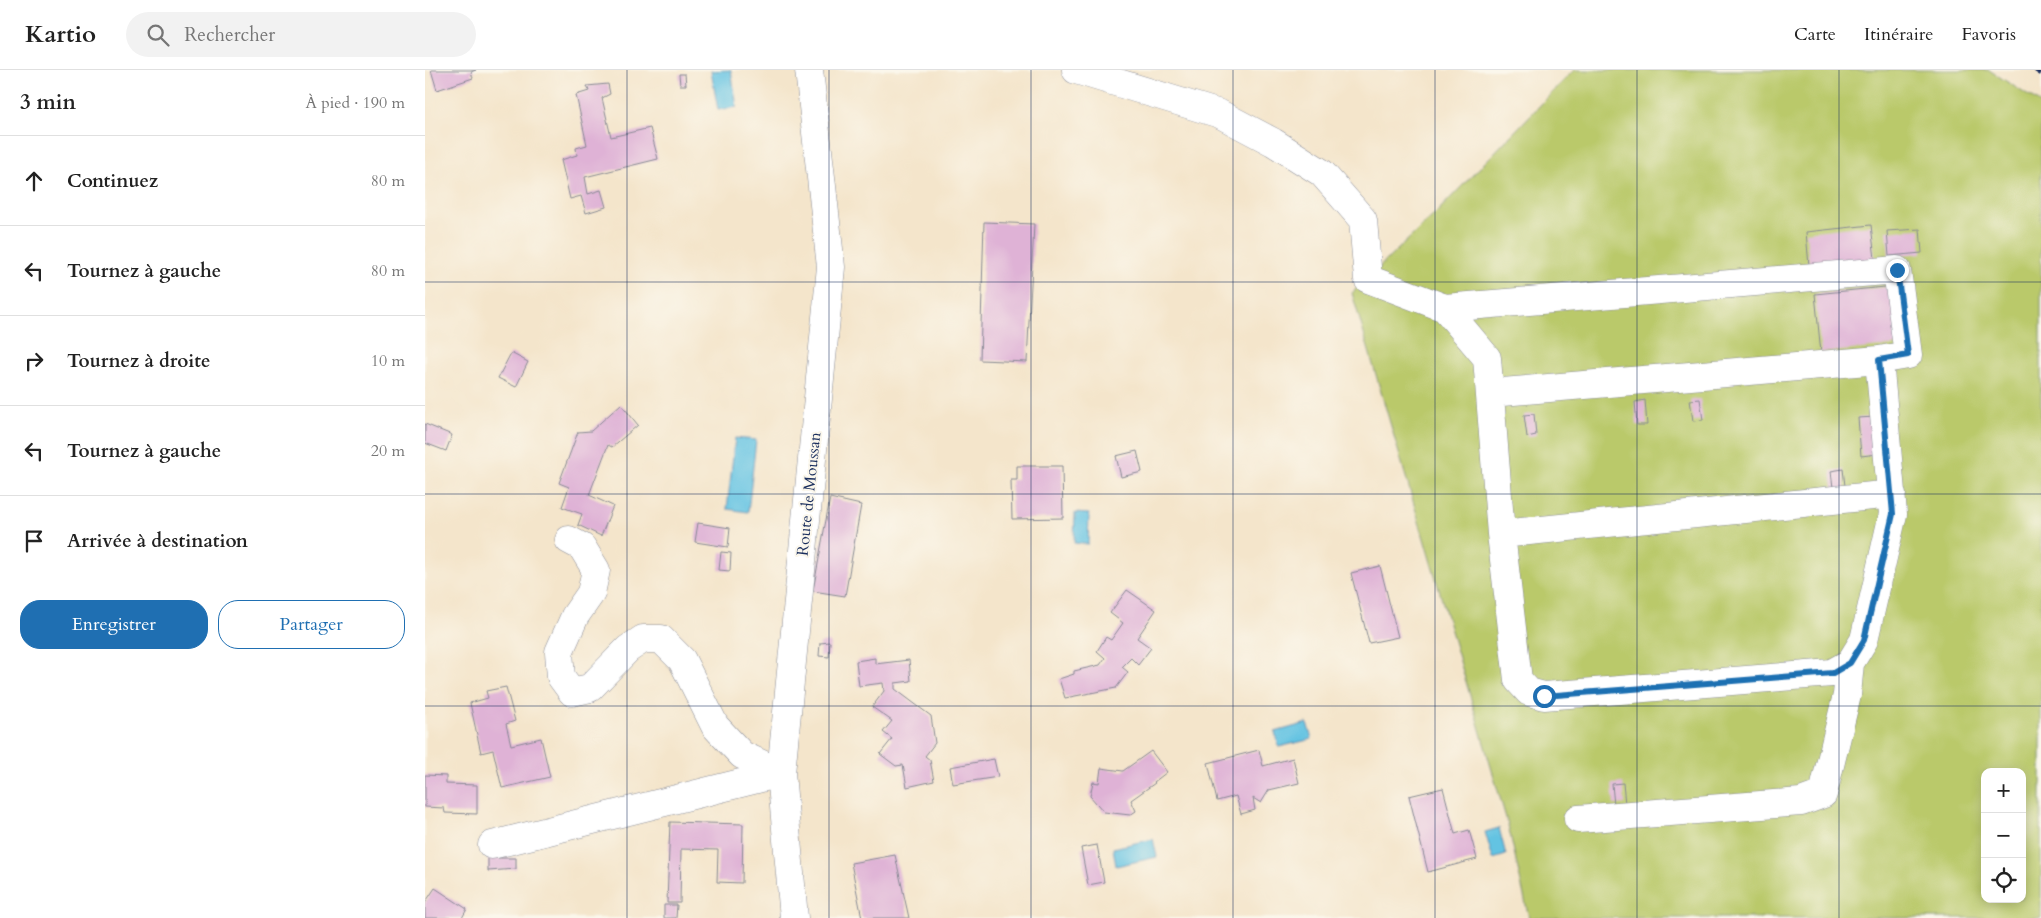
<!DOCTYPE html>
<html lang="fr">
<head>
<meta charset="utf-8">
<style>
	body { margin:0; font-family:Cardo,serif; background:#f2f2f2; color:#222 }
	.controls { position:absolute; right:15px; bottom:15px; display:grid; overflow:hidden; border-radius:10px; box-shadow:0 2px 12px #0003 }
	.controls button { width:45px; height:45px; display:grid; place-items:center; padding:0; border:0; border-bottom:1px solid #e0e0e0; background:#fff; color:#222; font:25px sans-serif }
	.stop { position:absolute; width:15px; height:15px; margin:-11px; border:4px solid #1f6fb2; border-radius:50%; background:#fff }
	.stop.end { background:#1f6fb2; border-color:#fff; box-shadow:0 1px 5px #0008 }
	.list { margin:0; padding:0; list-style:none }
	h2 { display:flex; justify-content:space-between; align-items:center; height:65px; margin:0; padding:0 20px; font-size:21px }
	h2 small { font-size:16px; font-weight:400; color:#767676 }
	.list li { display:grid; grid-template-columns:32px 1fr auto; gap:15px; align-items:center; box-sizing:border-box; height:90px; padding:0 20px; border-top:1px solid #e0e0e0 }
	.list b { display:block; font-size:19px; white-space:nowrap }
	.list em { font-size:16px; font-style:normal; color:#767676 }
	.actions { display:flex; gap:10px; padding:15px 20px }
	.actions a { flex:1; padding:11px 0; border:1px solid #1f6fb2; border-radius:20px; text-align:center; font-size:18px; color:#1f6fb2 }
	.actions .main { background:#1f6fb2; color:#fff }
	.icon { flex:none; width:28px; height:28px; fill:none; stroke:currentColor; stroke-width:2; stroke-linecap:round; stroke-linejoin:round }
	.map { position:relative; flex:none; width:1616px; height:848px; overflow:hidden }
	header { display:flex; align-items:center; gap:30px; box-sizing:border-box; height:70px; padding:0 25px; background:#fff; border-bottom:1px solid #e0e0e0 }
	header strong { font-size:24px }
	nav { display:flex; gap:28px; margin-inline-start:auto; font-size:18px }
	.search { width:350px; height:45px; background:#f2f2f2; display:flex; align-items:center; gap:12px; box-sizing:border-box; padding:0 18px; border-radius:28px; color:#767676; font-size:19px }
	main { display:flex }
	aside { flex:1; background:#fff }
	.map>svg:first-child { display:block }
	.green { fill:#bac96b; stroke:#6a7c64; fill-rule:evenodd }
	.water { fill:#64c3e2; stroke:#4079a0 }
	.building { fill:#dfb2d6 }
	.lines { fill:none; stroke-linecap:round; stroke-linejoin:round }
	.minor-casing { stroke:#888a94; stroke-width:29 }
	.minor { stroke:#fff; stroke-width:28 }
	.rail { stroke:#1b2f5e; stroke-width:4; stroke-dasharray:8 4; stroke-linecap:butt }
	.route { stroke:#1f6fb2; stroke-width:6 }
	.grid { fill:none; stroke:#1b2f5e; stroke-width:1; stroke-opacity:0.55 }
	.labels { text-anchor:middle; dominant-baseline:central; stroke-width:4; stroke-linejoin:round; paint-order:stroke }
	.street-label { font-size:16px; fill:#1b2f5e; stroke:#fbf7ec }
</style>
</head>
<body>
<header>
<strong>Kartio</strong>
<div class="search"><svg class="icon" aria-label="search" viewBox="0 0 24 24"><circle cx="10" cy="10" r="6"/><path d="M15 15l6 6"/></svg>Rechercher</div>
<nav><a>Carte</a><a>Itinéraire</a><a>Favoris</a></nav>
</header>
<main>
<aside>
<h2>3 min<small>À pied · 190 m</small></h2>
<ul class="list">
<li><svg class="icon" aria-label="ahead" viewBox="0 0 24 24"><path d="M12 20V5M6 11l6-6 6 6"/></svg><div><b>Continuez</b></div><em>80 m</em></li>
<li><svg class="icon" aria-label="left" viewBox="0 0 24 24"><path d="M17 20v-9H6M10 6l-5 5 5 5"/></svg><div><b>Tournez à gauche</b></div><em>80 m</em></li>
<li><svg class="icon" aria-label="right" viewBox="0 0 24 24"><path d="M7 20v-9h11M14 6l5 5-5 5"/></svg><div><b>Tournez à droite</b></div><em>10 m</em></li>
<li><svg class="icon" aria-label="left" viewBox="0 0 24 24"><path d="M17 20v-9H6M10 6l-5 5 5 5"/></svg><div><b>Tournez à gauche</b></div><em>20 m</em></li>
<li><svg class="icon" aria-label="arrive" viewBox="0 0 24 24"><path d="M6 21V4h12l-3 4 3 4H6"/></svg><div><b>Arrivée à destination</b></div></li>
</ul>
<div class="actions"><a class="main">Enregistrer</a><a>Partager</a></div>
</aside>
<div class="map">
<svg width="1616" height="848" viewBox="0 0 1616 848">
	<rect width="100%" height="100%" fill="#fbf7ec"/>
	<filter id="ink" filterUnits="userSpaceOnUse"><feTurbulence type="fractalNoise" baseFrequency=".02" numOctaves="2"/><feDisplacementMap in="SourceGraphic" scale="10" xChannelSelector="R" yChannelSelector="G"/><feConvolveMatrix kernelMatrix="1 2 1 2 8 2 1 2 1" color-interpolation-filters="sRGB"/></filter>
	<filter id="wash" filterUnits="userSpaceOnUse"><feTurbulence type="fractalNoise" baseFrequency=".0096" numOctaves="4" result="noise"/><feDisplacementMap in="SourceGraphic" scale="20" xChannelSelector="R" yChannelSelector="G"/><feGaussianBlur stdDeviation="1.12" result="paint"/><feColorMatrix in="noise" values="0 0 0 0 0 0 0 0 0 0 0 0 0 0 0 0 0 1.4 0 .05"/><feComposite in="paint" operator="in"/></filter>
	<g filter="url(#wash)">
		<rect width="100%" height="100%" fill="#f4e5cb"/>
		<path class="green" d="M1149 0H1564L1616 34V848H1104L1083 755 927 223 1010 144ZM1560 702H1597V829H1560Z"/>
		<path class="water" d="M306 0 312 37 293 40 286 1Z
			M310 368 331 370 323 442 302 439Z
			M650 443 664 444 663 474 649 473Z
			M882 653 887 669 854 677 850 662Z
			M1074 758 1081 785 1068 789 1060 762Z
			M728 769 732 787 691 796 688 778Z"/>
		<g id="blocks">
			<path class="building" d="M6 0H51L46 2 48 8 12 20Z
				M254 4H260L261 15H255Z
				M183 14 185 24 177 28 186 67 225 58 233 89 160 107 163 124 176 120 181 137 161 143 156 126 145 129 136 90 152 85 151 78 162 75 151 25 164 21 162 16Z
				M559 152 609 154 602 292 555 290Z
				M1446 155 1450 189 1384 196 1381 162Z
				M1495 159 1497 183 1464 186 1462 161Z
				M1470 216 1475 275 1396 283 1390 224Z
				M86 283 103 292 91 317 73 308Z
				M1275 329 1278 350 1268 351 1265 330Z
				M1220 330 1222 355H1212L1210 332Z
				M196 334 213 355 187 377 183 375 164 425 188 436 176 466 153 455 157 444 137 437 144 417 134 413 153 362 166 361Z
				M1109 344 1111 365 1102 367 1099 345Z
				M1450 347 1453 384 1436 386 1433 348Z
				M0 354 27 365 21 381 0 373Z
				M712 381 717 402 696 407 691 386Z
				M592 396H637L638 448 587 449 586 410H592Z
				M1418 399 1421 424 1409 426 1406 401Z
				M405 428 436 435 420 526 388 521Z
				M273 453 305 458 303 477 270 472Z
				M296 482 306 483 305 501 294 500Z
				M955 496 973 567 944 573 926 503Z
				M702 520 731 540 712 568 726 578 713 595 706 588 697 597 703 602 691 618 640 628 634 609 649 604V601L675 595 680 588 672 581 681 567 686 570 698 553 685 543Z
				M405 572 404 587 394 586 395 573Z
				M450 588V594L484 590 486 611 470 613V619L506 646 510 673 500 686 505 690 509 711 482 717 478 695 471 696 455 684 467 669 458 662 467 651 447 637 459 621 458 613 434 616 431 591Z
				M81 617 90 651 81 654 86 675 116 668 125 707 77 718 68 680 56 683 45 633 63 628 61 621Z
				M834 680 838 696 868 688 874 713 844 720 836 733 828 728 830 740 816 744 811 726 792 731 783 693Z
				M726 681 742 702 729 712 730 713 706 730 711 741 705 745 679 742 665 726 668 712 674 713 676 698 698 701Z
				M569 689 573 707 528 714 525 697Z
				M0 705 21 706V714L52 715V744L20 743 19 738 0 737Z
				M1198 713 1200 734 1189 735 1187 714Z
				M1018 718 1030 764 1044 760 1052 789 1003 802 984 726Z
				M245 752 318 754 317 813 292 812 293 780 256 779 255 833H242Z
				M672 775 679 812 663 815 656 778Z
				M470 785 484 848H437L426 793Z
				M63 788H91V799L63 801Z
				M10 818 42 839 37 848H0V833Z
				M239 835H252L251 848H239Z"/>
		</g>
	</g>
	<g filter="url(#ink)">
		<use href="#blocks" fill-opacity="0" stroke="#888a94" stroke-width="1"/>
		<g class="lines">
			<g class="minor-casing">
				<path id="minor" d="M651 0 795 44 848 72 897 103 938 150 943 209 1020 238 1062 288 1076 464 1093 610 1104 622 1119 626 1407 603 1425 593 1439 570 1468 444 1454 290
					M1020 238 1472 200 1483 285 1454 290 1065 323
					M1076 464 1467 424
					M1153 749 1376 732 1398 724 1422 625 1425 593
					M67 775 356 703 317 685 290 656 257 590 236 569H218L203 579 165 618 147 622 136 607 134 582 150 546 166 523 171 500 157 477 144 470
					M369 848 356 703 406 197 384 0"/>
			</g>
			<use href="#minor" class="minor"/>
			<path class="rail" d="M1610 0 1616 4"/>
		</g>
	</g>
	<g class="lines" filter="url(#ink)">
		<path class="route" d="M1119 626 1408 603 1425 593 1439 570 1468 444 1454 290 1483 285 1472 200"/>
	</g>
	<path class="grid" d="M202 0V848M404 0V848M606 0V848M808 0V848M1010 0V848M1212 0V848M1414 0V848M0 212H1616M0 424H1616M0 636H1616"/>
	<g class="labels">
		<g class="street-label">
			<text transform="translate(384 424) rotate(-84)">Route de Moussan</text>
		</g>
	</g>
</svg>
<div class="controls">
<button>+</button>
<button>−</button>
<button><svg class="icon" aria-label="locate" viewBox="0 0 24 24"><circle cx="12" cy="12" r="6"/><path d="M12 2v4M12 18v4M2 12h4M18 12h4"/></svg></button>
</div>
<div class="stop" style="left:1119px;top:626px"></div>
<div class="stop end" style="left:1472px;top:200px"></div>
</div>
</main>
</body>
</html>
